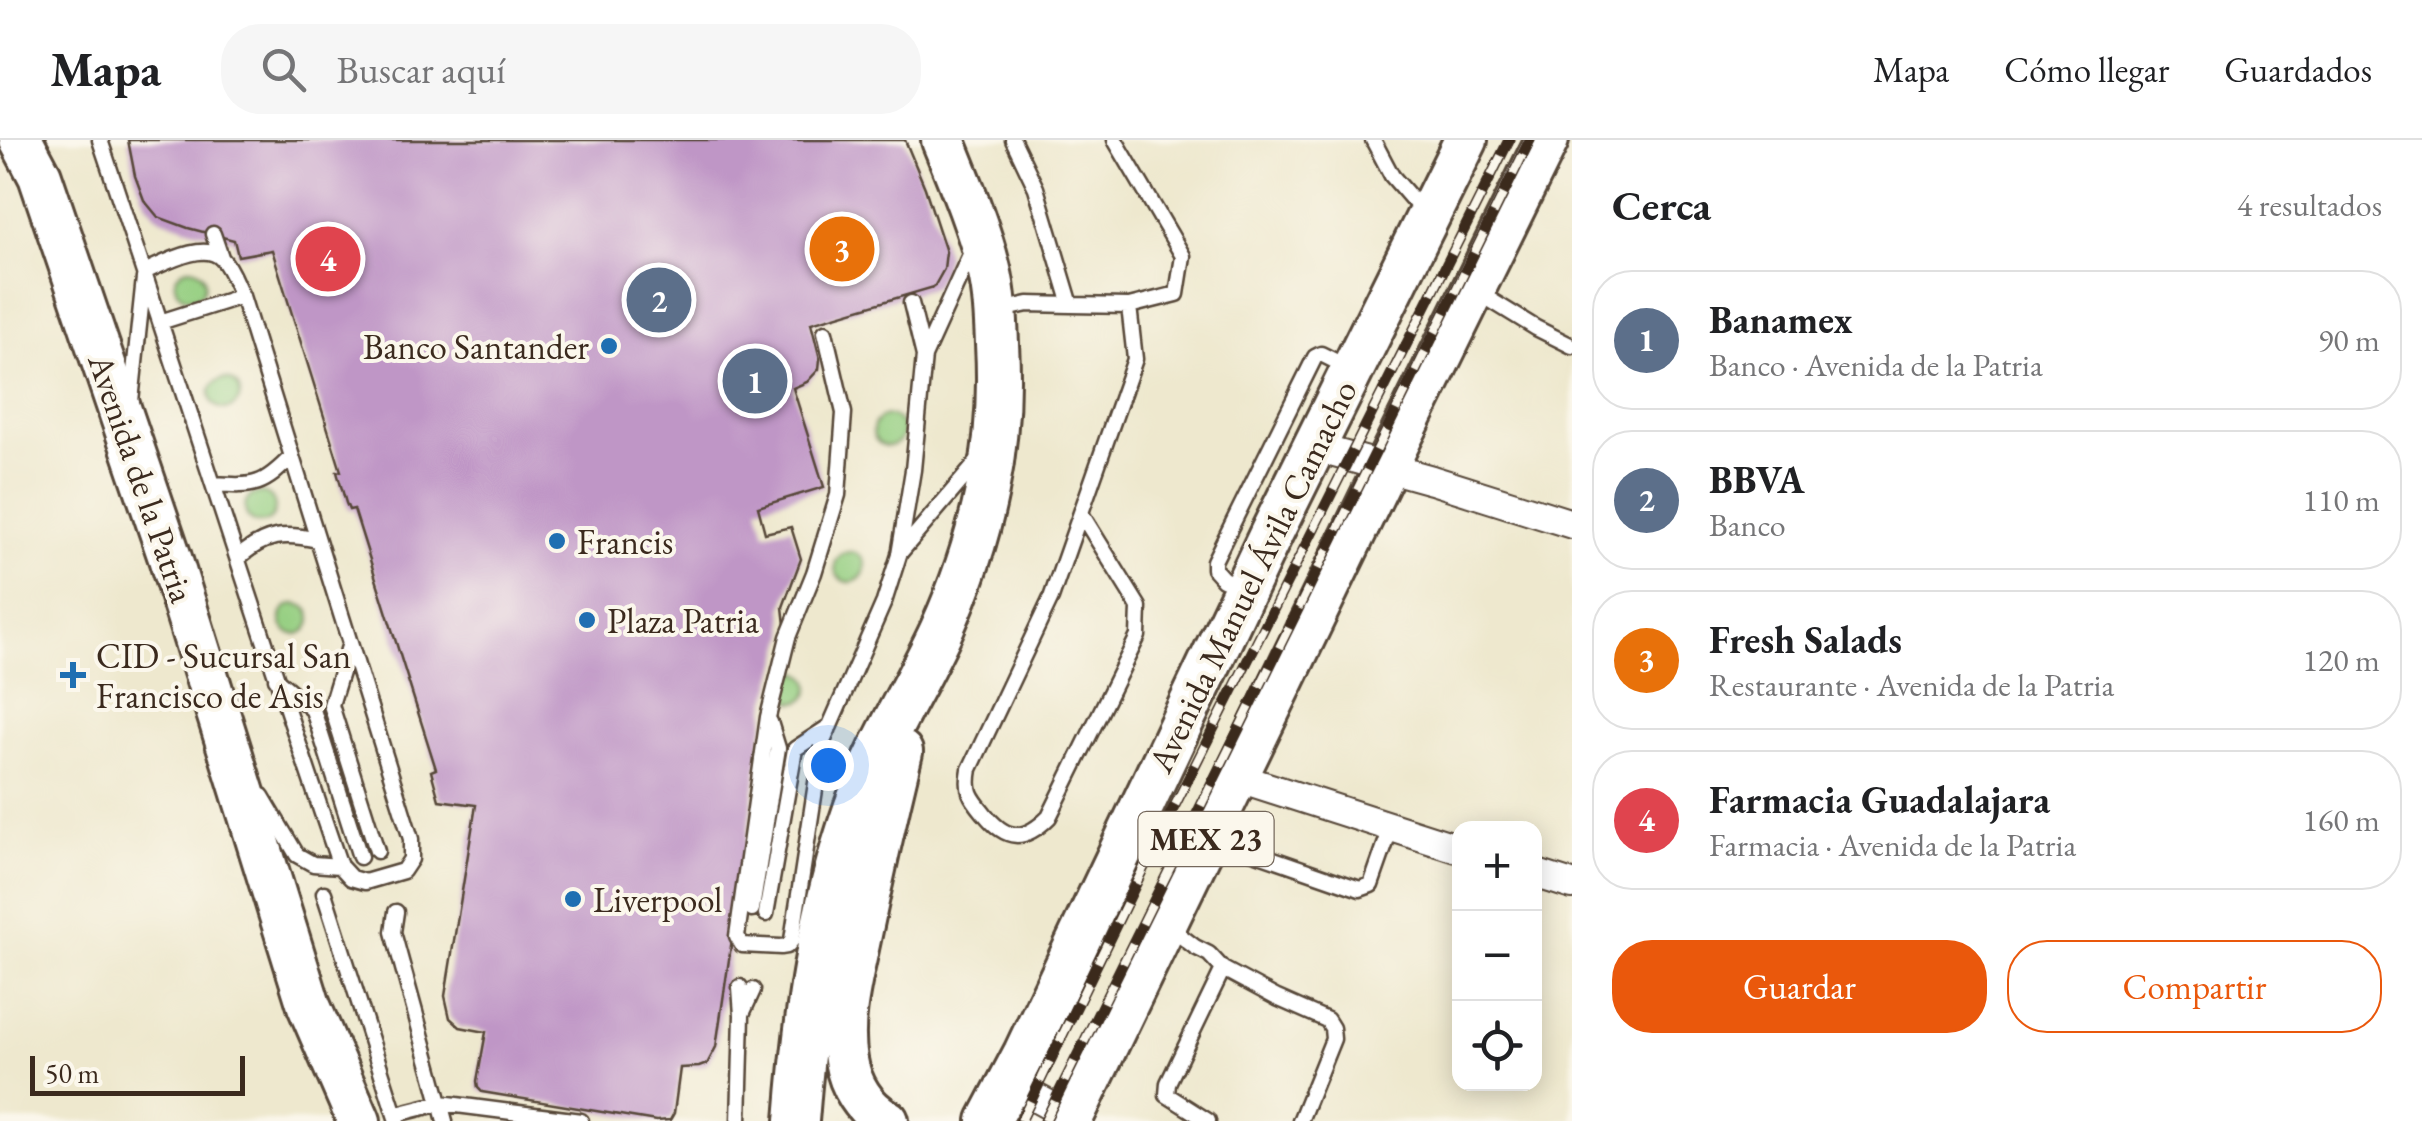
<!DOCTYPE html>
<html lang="es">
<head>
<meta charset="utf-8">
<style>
	body { margin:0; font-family:"EB Garamond",serif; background:#f6f6f6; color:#202124 }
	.controls { position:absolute; right:30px; bottom:30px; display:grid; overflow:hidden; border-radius:20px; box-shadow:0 5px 25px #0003 }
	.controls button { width:90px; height:90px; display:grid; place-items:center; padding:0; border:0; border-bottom:2px solid #e0e0e0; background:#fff; color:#202124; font:50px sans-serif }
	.scale { position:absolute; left:30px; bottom:25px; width:215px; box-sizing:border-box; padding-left:10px; border:5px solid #3b2a1e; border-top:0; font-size:28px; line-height:35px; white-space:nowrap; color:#3b2a1e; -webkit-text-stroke:8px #fbf7ec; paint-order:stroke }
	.you { position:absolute; left:828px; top:625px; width:35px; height:35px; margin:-25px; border:8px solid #fff; border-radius:50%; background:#1a73e8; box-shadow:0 0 0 15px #1a73e833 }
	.badge { display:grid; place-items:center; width:65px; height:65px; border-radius:50%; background:#ea580c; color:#fff; font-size:32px; font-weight:700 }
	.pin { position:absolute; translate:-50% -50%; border:5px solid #fff; box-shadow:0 2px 10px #0006 }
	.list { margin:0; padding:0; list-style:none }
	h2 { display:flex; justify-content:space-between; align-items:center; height:130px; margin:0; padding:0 40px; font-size:42px }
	h2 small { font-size:32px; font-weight:400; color:#757577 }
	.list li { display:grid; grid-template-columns:65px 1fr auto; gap:30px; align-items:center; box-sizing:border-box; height:140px; margin:0 20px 20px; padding:0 20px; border:2px solid #e0e0e0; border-radius:40px }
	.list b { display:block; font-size:38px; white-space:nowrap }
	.list p { margin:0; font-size:32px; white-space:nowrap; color:#757577 }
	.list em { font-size:32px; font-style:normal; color:#757577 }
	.actions { display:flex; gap:20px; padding:30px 40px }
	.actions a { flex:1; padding:22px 0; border:2px solid #ea580c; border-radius:40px; text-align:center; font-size:35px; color:#ea580c }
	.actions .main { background:#ea580c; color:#fff }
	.icon { flex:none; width:55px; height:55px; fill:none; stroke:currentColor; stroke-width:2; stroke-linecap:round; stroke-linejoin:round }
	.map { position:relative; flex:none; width:1572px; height:981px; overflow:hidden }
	header { display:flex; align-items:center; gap:60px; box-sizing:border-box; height:140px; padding:0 50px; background:#fff; border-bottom:2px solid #e0e0e0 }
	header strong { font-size:48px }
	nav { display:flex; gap:55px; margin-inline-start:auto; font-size:35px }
	.search { width:700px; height:90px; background:#f6f6f6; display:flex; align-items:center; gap:25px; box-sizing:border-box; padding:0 35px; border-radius:40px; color:#757577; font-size:38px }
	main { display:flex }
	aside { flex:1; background:#fff }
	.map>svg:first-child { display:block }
	.green { fill:#96cf82; stroke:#687c50; stroke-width:2.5 }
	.building { fill:#bf96c6 }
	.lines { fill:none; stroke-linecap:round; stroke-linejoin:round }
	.lane-casing { stroke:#564638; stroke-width:19 }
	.street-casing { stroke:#564638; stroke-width:32 }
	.primary-casing { stroke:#564638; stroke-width:48 }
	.lane { stroke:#fff; stroke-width:14 }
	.street { stroke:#fff; stroke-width:28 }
	.primary { stroke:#fff; stroke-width:42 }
	.rail-casing { stroke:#3b2a1e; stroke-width:11 }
	.rail { stroke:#fbf7ec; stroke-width:8; stroke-dasharray:22; stroke-linecap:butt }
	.poi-dot { fill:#1f6fb2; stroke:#fbf7ec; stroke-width:4 }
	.labels { text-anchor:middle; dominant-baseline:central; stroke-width:8; stroke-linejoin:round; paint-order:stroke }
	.shield { fill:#fbf7ec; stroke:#75685c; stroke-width:2.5 }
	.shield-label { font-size:32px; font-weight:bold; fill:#3b2a1e }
	.poi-label { font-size:35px; fill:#3b2a1e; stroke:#fbf7ec; text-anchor:start }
	.street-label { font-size:35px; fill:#3b2a1e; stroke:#fbf7ec }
</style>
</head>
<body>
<header>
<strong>Mapa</strong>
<div class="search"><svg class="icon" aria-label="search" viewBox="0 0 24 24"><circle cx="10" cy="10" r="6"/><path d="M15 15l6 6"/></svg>Buscar aquí</div>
<nav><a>Mapa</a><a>Cómo llegar</a><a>Guardados</a></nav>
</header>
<main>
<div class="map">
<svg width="1572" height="981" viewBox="0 0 1572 981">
	<rect width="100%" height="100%" fill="#fbf7ec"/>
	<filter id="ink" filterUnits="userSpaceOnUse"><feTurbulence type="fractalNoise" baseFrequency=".01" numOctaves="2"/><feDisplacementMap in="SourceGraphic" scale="20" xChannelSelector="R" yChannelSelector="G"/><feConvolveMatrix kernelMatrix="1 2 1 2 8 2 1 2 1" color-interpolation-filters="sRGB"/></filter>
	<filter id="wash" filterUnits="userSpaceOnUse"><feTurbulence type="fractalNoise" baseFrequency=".0048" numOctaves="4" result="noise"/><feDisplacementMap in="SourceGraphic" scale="40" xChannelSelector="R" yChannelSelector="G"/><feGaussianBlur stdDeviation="2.25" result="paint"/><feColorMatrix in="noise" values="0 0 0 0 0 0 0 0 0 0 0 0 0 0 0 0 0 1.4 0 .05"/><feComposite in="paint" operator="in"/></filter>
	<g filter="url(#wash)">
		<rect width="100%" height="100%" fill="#eee8ce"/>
		<path class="green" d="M175 143a15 15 0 1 1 30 0a15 15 0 1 1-30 0Z
			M210 254a15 15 0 1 1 30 0a15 15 0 1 1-30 0Z
			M873 291a15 15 0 1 1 30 0a15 15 0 1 1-30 0Z
			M245 368a15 15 0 1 1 30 0a15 15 0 1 1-30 0Z
			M835 427a15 15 0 1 1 30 0a15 15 0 1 1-30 0Z
			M281 479a15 15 0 1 1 30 0a15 15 0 1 1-30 0Z
			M780 547a15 15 0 1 1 30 0a15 15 0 1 1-30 0Z"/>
		<g id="blocks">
			<path class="building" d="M128 0H905L925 48 946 112 944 129 934 147 811 183 820 219 819 229 807 242 793 248 824 347 758 367 765 393 791 387 801 419 783 467 786 494 767 563 716 907 707 924 699 927 680 928 674 973 670 980 656 981 482 952 478 948 477 941 486 892 460 887 450 878 445 856 476 665 439 660 431 631 436 629 354 369 349 370 346 363 337 332 341 331 272 110 238 116 234 100 188 88 158 77 144 60 135 36Z"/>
		</g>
	</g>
	<g filter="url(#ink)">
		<use href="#blocks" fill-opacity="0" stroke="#564638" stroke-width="2.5"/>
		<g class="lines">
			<g class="lane-casing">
				<path id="lane" d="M100 0C181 242 257 485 340 726L351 738 365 742 403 731 411 719V699L242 156 160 182
					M1013 0 1036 48 1071 165 1129 166 1177 154 1183 116 1115 0
					M1373 0 1392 36 1424 73
					M213 94 221 117
					M144 132C163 124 205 100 222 119 231 128 236 145 242 156
					M1479 153 1536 188 1572 206
					M1001 170 1028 164 1071 165
					M825 192 844 273 838 355 814 433 788 497 768 577 737 796 742 805 781 807 787 806 792 800 822 604 884 462 899 415 913 330 924 216 911 163
					M924 216 973 108
					M131 261 144 138
					M214 344C255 347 263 346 292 316
					M1082 375 1139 467 1138 496 1049 677C1024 702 1006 701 984 673 970 656 966 651 970 629L1051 458 1135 219 1129 166
					M899 414 979 320
					M238 418C265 394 284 392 318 400
					M1240 446 1223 439 1214 429V421L1315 217 1321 214 1347 227
					M350 503 331 565 377 711
					M276 539 313 570 360 717
					M262 656 297 715 313 724 340 726
					M1213 698 1360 749 1371 745 1391 688
					M324 753 397 981
					M752 769 778 608 770 582
					M396 772 393 792 445 981
					M766 774 795 609 830 586
					M1169 787 1195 807 1209 814 1223 829 1277 858 1327 880 1332 888 1333 899 1300 981
					M742 874 753 850
					M397 978 401 973 441 963 581 981
					M739 981 742 875 740 847
					M1208 981 1167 955 1168 943 1223 829"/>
			</g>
			<g class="street-casing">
				<path id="street" d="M1313 307 1432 340 1572 384
					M1236 637 1460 709
					M1534 733 1572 745
					M1009 943 1078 981"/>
			</g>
			<g class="primary-casing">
				<path id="primary" d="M21 0 40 36 170 418 309 866 359 981
					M797 981C805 875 820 769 855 669 877 606 913 551 941 491 983 398 1003 306 997 204 996 179 995 153 989 129 978 85 960 42 943 0
					M887 981C864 969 850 945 846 920 839 880 851 838 859 799 872 736 886 674 901 612
					M989 981 1025 913 1272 392 1466 0
					M1070 981 1386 327 1547 0"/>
			</g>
			<use href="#lane" class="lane"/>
			<use href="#street" class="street"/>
			<use href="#primary" class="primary"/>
			<g class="rail-casing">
				<path id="rail" d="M1021 981 1146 723 1509 0
					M1045 981 1530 0"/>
			</g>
			<use href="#rail" class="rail"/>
		</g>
	</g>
	<g class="poi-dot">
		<circle cx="609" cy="206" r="10"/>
		<circle cx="557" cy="401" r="10"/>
		<circle cx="587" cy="480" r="10"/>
		<path d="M68 520h10v10h10v10h-10v10h-10v-10h-10v-10h10z"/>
		<circle cx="573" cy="759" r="10"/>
	</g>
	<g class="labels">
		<rect class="shield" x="1138.5" y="672" width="135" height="54" rx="8"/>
		<g class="shield-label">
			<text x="1206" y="699">MEX 23</text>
		</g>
		<g class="poi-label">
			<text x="589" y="206" text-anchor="end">Banco Santander</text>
			<text x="577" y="401">Francis</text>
			<text x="607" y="480">Plaza Patria</text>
			<text x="96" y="515">CID - Sucursal San<tspan x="96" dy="40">Francisco de Asis</tspan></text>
			<text x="593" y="759">Liverpool</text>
		</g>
		<g class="street-label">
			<text transform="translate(142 338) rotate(71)">Avenida de la Patria</text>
			<text transform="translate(1252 436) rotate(-64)">Avenida Manuel Ávila Camacho</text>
		</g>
	</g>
</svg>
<div class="controls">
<button>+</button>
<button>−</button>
<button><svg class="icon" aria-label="locate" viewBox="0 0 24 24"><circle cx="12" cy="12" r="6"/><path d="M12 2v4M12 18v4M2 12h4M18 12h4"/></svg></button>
</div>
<div class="scale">50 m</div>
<div class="you"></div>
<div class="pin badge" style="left:755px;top:241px;background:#5c6f8a">1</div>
<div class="pin badge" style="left:659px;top:160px;background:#5c6f8a">2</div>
<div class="pin badge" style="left:842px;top:109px;background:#e8710a">3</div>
<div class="pin badge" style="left:328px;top:119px;background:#e0444e">4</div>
</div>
<aside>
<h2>Cerca<small>4 resultados</small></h2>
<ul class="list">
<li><span class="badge" style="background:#5c6f8a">1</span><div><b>Banamex</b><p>Banco · Avenida de la Patria</p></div><em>90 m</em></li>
<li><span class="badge" style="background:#5c6f8a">2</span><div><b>BBVA</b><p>Banco</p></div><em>110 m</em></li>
<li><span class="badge" style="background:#e8710a">3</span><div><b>Fresh Salads</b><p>Restaurante · Avenida de la Patria</p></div><em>120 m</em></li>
<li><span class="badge" style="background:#e0444e">4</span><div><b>Farmacia Guadalajara</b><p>Farmacia · Avenida de la Patria</p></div><em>160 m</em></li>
</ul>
<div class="actions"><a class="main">Guardar</a><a>Compartir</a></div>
</aside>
</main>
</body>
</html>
